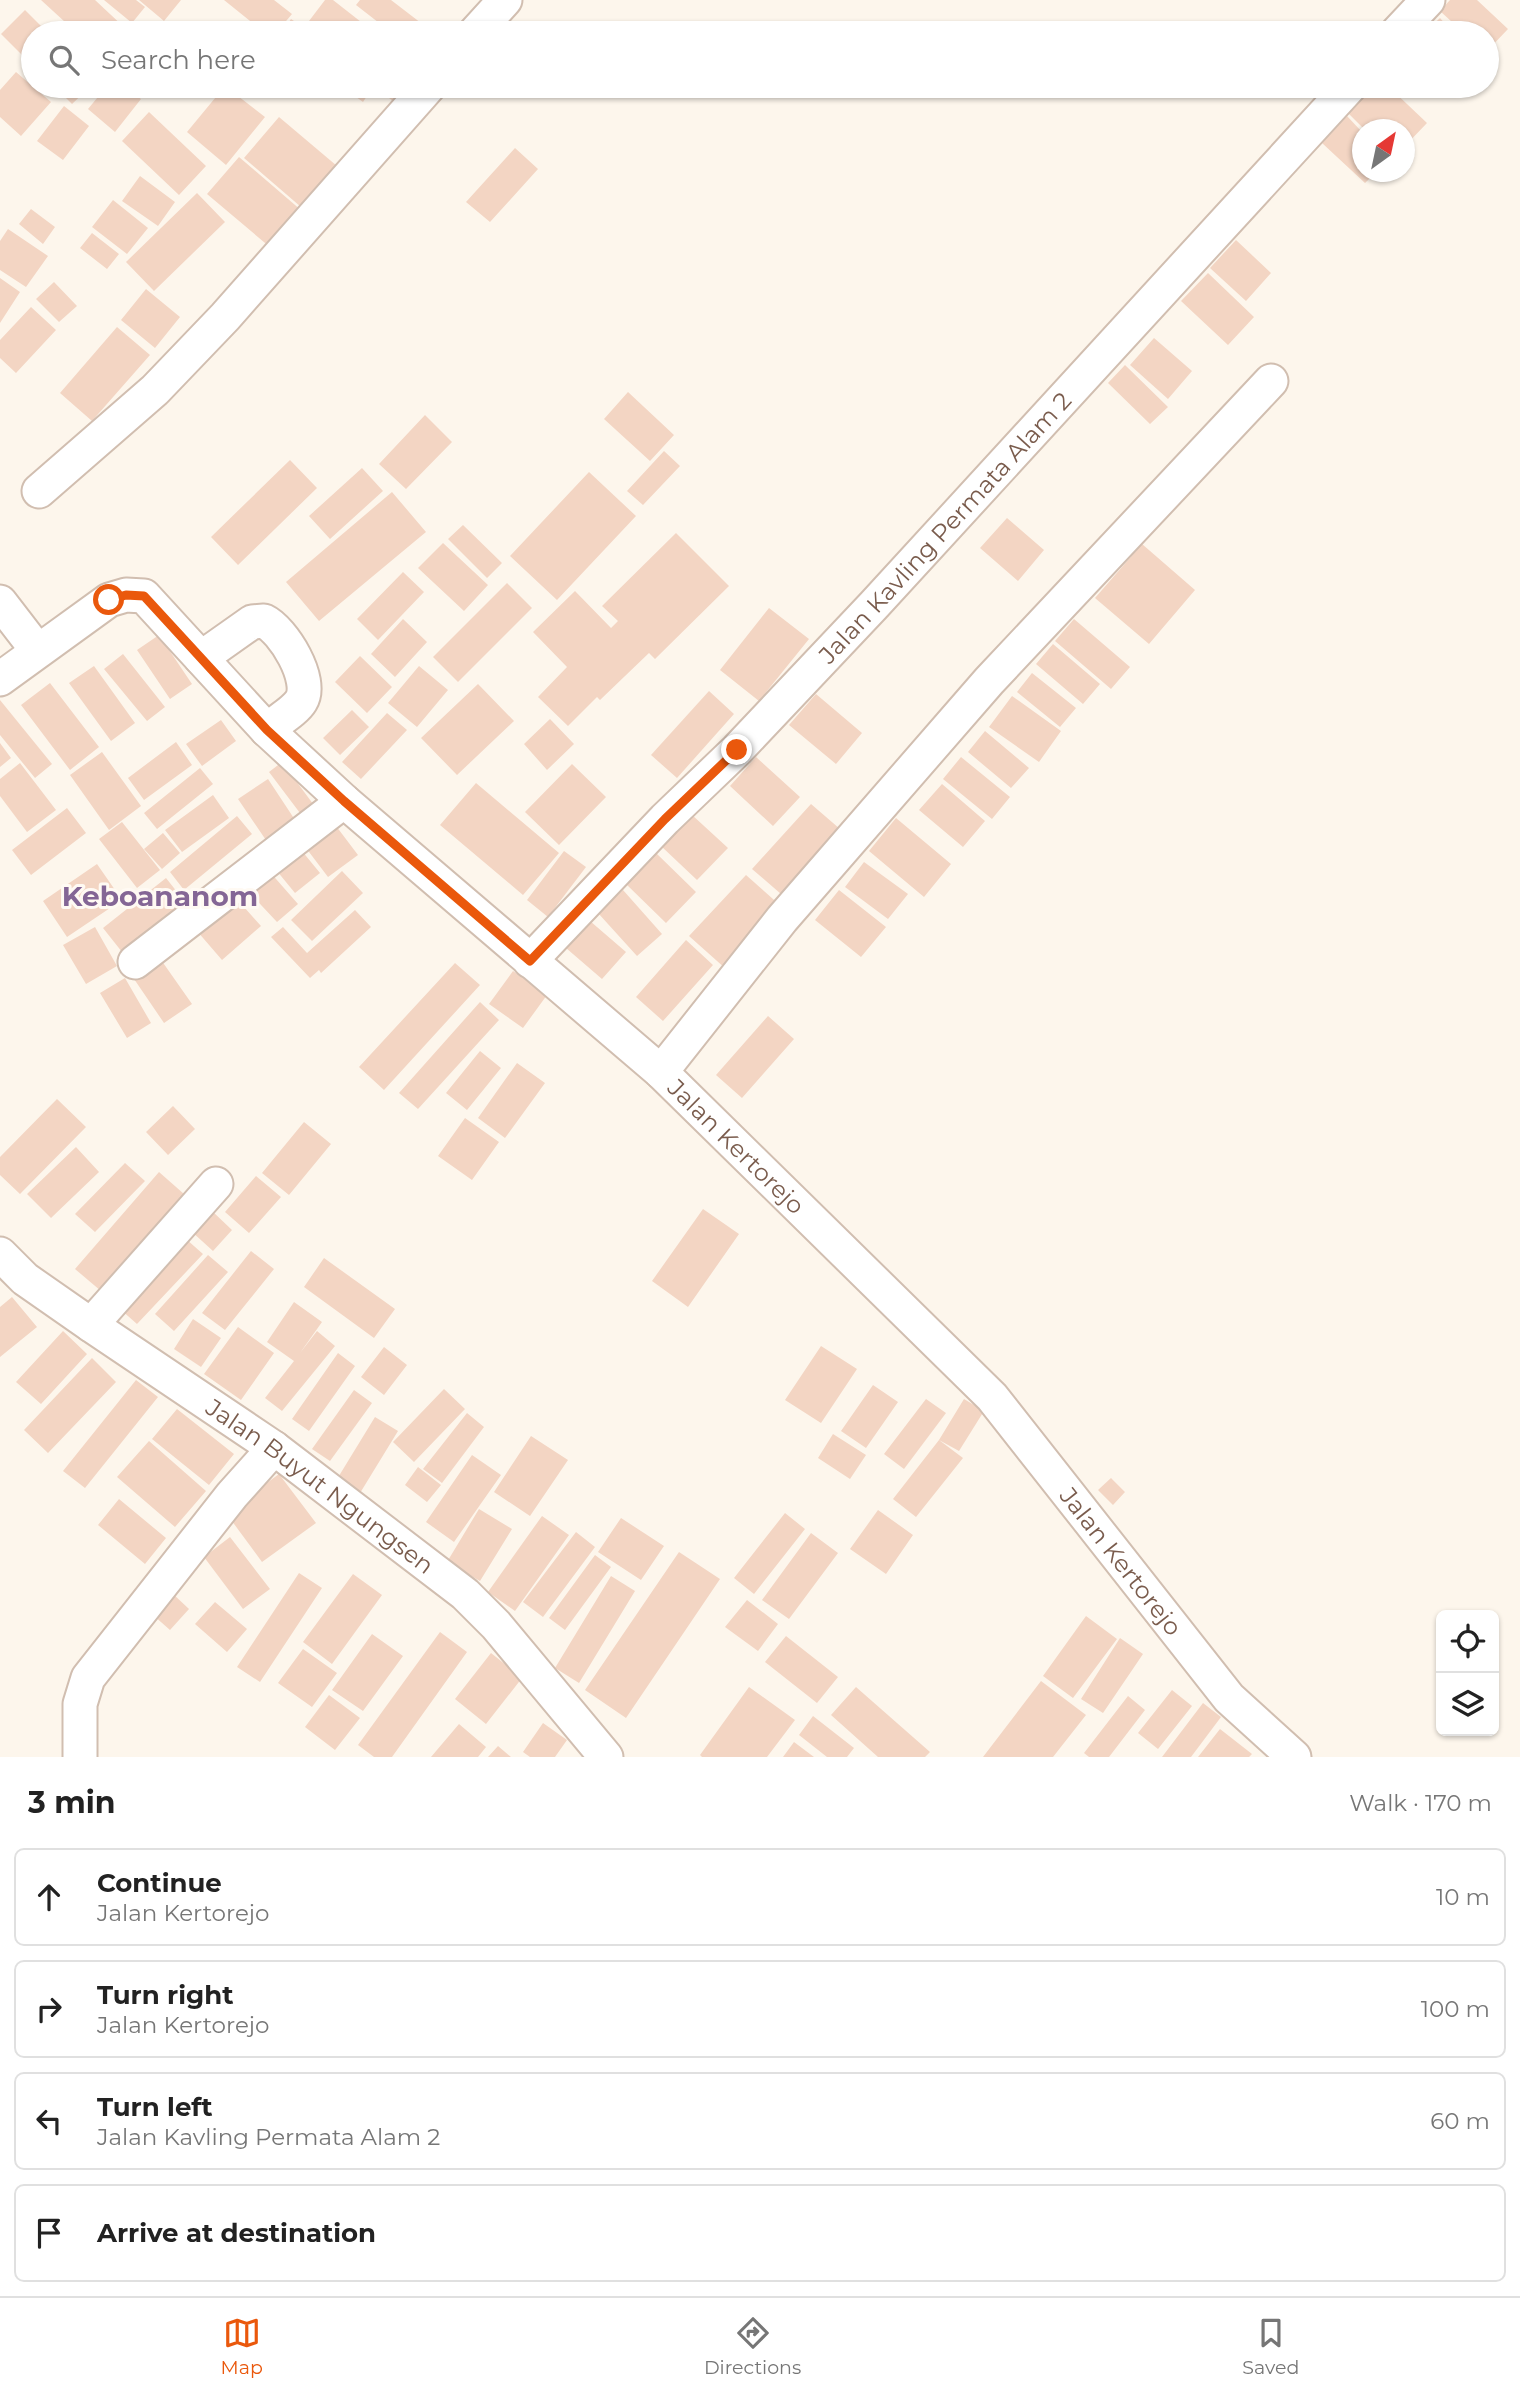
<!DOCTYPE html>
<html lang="en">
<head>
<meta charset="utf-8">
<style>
	body { margin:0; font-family:Montserrat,sans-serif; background:#f6f6f6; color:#222 }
	.controls { position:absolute; right:21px; bottom:21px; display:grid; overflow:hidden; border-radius:10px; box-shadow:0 2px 5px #0004 }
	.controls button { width:63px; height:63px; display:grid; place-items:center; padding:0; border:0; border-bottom:2px solid #e0e0e0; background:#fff; color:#222; font:35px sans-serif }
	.compass { position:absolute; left:1352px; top:119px; width:63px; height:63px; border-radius:50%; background:#fff; box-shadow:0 2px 5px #0004; rotate:33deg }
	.stop { position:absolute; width:21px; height:21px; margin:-16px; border:5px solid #ea580c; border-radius:50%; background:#fff }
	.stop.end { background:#ea580c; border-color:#fff; box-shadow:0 2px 7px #0008 }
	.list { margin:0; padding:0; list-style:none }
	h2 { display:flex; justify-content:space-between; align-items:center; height:91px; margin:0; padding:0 28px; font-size:30px }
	h2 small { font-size:23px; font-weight:400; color:#767676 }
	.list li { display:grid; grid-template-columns:46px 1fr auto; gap:21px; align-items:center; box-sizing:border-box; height:98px; margin:0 14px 14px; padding:0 14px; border:2px solid #e0e0e0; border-radius:10px }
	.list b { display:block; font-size:26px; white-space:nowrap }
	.list p { margin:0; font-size:23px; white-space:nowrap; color:#767676 }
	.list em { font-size:23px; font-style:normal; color:#767676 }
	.icon { flex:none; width:38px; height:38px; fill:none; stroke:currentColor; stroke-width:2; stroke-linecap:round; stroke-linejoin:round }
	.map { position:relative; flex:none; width:1520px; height:1757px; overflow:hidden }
	.search { position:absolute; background:#fff; box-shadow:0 2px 5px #0004; left:21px; right:21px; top:21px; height:77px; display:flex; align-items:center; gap:18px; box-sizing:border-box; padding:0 24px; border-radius:38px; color:#767676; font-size:26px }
	.sheet { height:539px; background:#fff }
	nav { display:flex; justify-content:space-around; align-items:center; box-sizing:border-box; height:98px; border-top:2px solid #e0e0e0; background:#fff; font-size:19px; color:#767676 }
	nav a { display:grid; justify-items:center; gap:4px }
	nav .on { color:#ea580c }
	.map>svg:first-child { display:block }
	.building { fill:#f3d5c3 }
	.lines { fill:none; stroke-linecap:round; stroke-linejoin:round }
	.street-casing { stroke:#d1beb0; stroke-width:37 }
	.street { stroke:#fff; stroke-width:33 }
	.route { stroke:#ea580c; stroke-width:9 }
	.labels { text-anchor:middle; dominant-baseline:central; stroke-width:6; stroke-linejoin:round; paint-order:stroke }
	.street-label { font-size:24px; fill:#7a5c4d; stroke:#fffaf3 }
	.quarter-label { font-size:28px; font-weight:bold; fill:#846695; stroke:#fffaf3 }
</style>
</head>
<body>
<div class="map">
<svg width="1520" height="1757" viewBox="0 0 1520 1757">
	<rect width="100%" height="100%" fill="#fdf6ec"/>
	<path class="building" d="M41 0H95L126 29 123 33H77Z
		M104 0H136L145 7 132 23Z
		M139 0H181L164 21Z
		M224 0H274L292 14 276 33H265Z
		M325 0H333L370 29 367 33H324L309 21Z
		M360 0H391L434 33H392L356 5Z
		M1450 0H1477L1508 29 1487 51V33H1464L1440 11Z
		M25 10 48 33H33V66L1 34Z
		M1440 18 1453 33H1424Z
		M291 19 312 33H281Z
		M16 72 51 102 21 136 0 117V90Z
		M54 86H91L72 104Z
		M107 86H124L141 99 115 132 88 109Z
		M195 86H219L209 98Z
		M225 86 265 117 226 165 187 132Z
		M341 86H371L373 87 363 102Z
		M374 86H411L399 106Z
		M1370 86H1388L1427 123 1404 147V130H1365L1346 111Z
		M64 106 89 126 63 160 37 141Z
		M149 112 206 166 179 195 122 141Z
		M1347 116 1362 132V172H1376L1365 183 1322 143Z
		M279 117 337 166 301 207 244 158Z
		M515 148 538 169 490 222 466 202Z
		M239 157 302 211 271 248 207 194Z
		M140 176 175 202 158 226 122 201Z
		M197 193 225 222 154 291 126 262Z
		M113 200 148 228 127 254 92 227Z
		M31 209 55 227 43 244 19 224Z
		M8 229 48 256 26 287 0 270V241Z
		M92 233 119 254 107 269 80 248Z
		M1236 240 1271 273 1246 301 1210 268Z
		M1208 273 1254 317 1228 345 1181 301Z
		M0 278 20 292 0 323Z
		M54 282 77 306 59 322 36 299Z
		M146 289 180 317 155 348 121 320Z
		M31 307 56 330 16 373 0 358V340Z
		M117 327 150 355 92 421 60 393Z
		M1154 338 1192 371 1168 399 1130 365Z
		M1125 365 1168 407 1150 424 1108 383Z
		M628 392 674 435 650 461 604 419Z
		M425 415 452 442 406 489 379 464Z
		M664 451 680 466 643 505 627 491Z
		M290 460 317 488 238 565 211 537Z
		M362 468 383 491 330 539 309 516Z
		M589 472 636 516 557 600 510 556Z
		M392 492 426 532 319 621 286 582Z
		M1007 518 1044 550 1018 581 980 548Z
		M463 525 502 563 487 578 448 539Z
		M676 533 729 586 655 659 649 653 600 700 597 697 568 726 538 697 567 667 533 632 575 591 611 628 618 621 602 606Z
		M443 543 488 585 464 611 418 568Z
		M1142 544 1195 590 1149 644 1095 598Z
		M403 572 424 592 378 640 357 619Z
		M507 583 532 608 458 682 433 657Z
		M769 608 809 639 759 701 720 670Z
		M403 619 427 642 395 677 371 654Z
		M1074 619 1130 667 1111 689 1055 641Z
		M159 635 192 684 170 699 137 650Z
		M1053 644 1100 684 1083 704 1036 664Z
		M123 654 165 707 147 721 104 669Z
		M360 656 392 687 367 713 335 682Z
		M94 666 135 723 111 741 69 683Z
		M419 666 448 690 417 727 388 703Z
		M1032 673 1076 708 1060 727 1017 692Z
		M50 683 99 747 70 770 21 705Z
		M478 684 514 721 457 775 421 738Z
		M709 691 734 714 677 778 651 755Z
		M816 694 862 733 836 764 789 725Z
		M1012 696 1061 731 1039 762 989 727Z
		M0 700 52 764 35 778 0 735Z
		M352 710 369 727 340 755 323 738Z
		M387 713 407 730 361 779 342 762Z
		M550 719 574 744 547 770 524 744Z
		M221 720 236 741 202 766 186 744Z
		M985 731 1029 768 1011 788 968 752Z
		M176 742 192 765 144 800 128 778Z
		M0 743 11 758 0 767Z
		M102 752 141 806 109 830 70 775Z
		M756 757 800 797 773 826 730 786Z
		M961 757 1010 797 992 819 943 779Z
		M282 762 319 812 306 821 269 772Z
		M20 763 56 810 27 832 0 796V779Z
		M572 764 606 797 559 845 525 812Z
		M200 768 213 784 157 829 144 813Z
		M268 779 301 829 272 849 238 799Z
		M476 783 559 853 523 895 440 825Z
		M942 784 985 821 963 847 919 810Z
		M213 795 229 818 182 852 165 830Z
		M811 804 840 829 781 894 752 869Z
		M67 808 86 833 31 875 12 850Z
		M691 814 728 848 697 880 661 846Z
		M237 816 252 834 184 890 170 872Z
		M896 818 951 864 924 897 869 851Z
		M122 822 160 870 137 888 99 839Z
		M333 822 358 855 328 877 303 844Z
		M163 833 180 853 162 869 144 849Z
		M297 845 320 873 295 893 272 865Z
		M564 851 586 867 548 917 527 900Z
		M656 853 696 892 666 923 626 884Z
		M864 862 908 894 888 919 845 887Z
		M97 864 122 900 67 937 43 901Z
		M269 871 298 904 277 922 247 890Z
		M342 871 363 893 312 941 291 920Z
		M746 875 782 907 726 969 689 936Z
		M166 878 189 907 126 957 103 928Z
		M623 890 662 934 637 956 598 913Z
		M839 890 886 927 861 957 815 920Z
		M236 898 261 926 222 960 197 931Z
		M355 910 371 927 321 973 319 970 310 978 271 937 283 927 307 953Z
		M590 921 626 952 602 979 566 948Z
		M95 927 117 966 86 984 63 945Z
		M686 940 713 965 663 1021 636 997Z
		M159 957 192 1004 164 1023 132 976Z
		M455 963 480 985 384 1090 359 1067Z
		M513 971 547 995 523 1028 489 1004Z
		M125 978 151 1023 127 1038 100 993Z
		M480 1002 499 1020 418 1109 399 1093Z
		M768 1016 794 1039 742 1098 716 1075Z
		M480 1051 501 1068 467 1110 446 1093Z
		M517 1063 545 1083 505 1138 478 1118Z
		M57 1099 86 1127 20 1194 0 1175V1157Z
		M173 1106 195 1129 168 1155 146 1132Z
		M465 1118 499 1142 472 1180 438 1156Z
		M304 1122 331 1144 289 1195 262 1173Z
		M76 1147 99 1172 51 1218 27 1194Z
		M125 1163 145 1181 95 1232 75 1214Z
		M159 1172 184 1194 101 1291 75 1269Z
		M256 1176 281 1197 249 1233 225 1212Z
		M703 1209 739 1234 688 1307 652 1281Z
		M211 1210 232 1230 213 1251 191 1231Z
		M186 1239 203 1254 137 1324 120 1309Z
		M251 1251 274 1269 225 1330 202 1313Z
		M208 1255 228 1272 174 1331 155 1314Z
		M324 1258 395 1309 374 1338 304 1287Z
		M12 1297 37 1327 0 1357V1307Z
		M294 1302 322 1322 300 1353 317 1331 335 1346 282 1411 265 1398 294 1361 267 1342Z
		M193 1319 221 1338 201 1367 174 1349Z
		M238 1327 274 1353 241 1400 204 1374Z
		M63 1331 87 1354 41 1404 16 1382Z
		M821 1346 857 1369 821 1423 785 1400Z
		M384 1347 407 1365 384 1395 361 1377Z
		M338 1353 355 1366 309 1431 292 1419Z
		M92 1358 116 1382 48 1453 24 1430Z
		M136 1380 158 1397 85 1488 63 1471Z
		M873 1385 898 1402 866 1448 841 1431Z
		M444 1389 465 1409 414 1462 393 1442Z
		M354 1390 372 1403 330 1461 312 1449Z
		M926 1399 946 1413 904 1469 884 1454Z
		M964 1399 984 1411 959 1451 939 1440 963 1458 916 1517 893 1499 939 1440Z
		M177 1409 234 1454 209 1485 152 1439Z
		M467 1413 484 1427 442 1483 423 1469Z
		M375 1417 398 1431 357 1498 334 1484Z
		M833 1434 866 1455 850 1479 818 1458Z
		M531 1436 568 1460 530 1516 494 1492Z
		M149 1441 206 1491 175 1527 117 1477Z
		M472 1455 501 1475 454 1542 426 1522Z
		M418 1467 441 1485 427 1502 405 1485Z
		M279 1474 316 1523 262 1562 226 1513Z
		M1111 1478 1125 1492 1113 1505 1098 1490Z
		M119 1499 166 1538 145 1564 98 1525Z
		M479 1509 512 1529 480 1581 447 1562Z
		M878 1510 913 1535 886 1574 850 1549Z
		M785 1513 805 1529 754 1594 734 1578Z
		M542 1516 569 1535 515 1611 488 1592Z
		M621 1518 664 1546 641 1580 598 1552Z
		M576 1532 595 1547 543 1617 523 1602Z
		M811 1533 838 1553 789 1619 762 1600Z
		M230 1537 270 1589 243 1609 204 1557Z
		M679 1552 720 1579 626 1718 585 1690Z
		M595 1555 611 1567 565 1630 549 1618Z
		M299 1573 322 1588 260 1682 237 1667Z
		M353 1574 382 1595 332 1664 303 1642Z
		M611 1576 635 1591 579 1683 555 1668Z
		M172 1593 189 1609 170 1630 153 1615Z
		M747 1600 778 1624 758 1651 725 1627Z
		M215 1602 247 1629 227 1652 195 1624Z
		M1086 1616 1117 1639 1073 1698 1043 1676Z
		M440 1632 467 1652 392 1757H374L358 1745Z
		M372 1634 403 1656 363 1711 332 1690Z
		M786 1636 838 1677 817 1703 765 1662Z
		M1120 1638 1143 1654 1103 1713 1081 1699Z
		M303 1649 337 1673 312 1707 278 1683Z
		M491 1653 522 1678 486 1724 455 1699Z
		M1041 1681 1086 1715 1053 1757H983Z
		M749 1687 795 1720 767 1757H702L700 1755Z
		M856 1687 930 1752 925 1757H878L831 1715Z
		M1172 1690 1192 1706 1158 1749 1138 1733Z
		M329 1695 360 1718 335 1750 305 1727Z
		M1128 1696 1145 1710 1109 1757H1089L1084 1753Z
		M1203 1703 1221 1717 1191 1757H1162Z
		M813 1716 854 1748 847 1757H827L799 1735Z
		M543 1723 567 1740 555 1757H530L523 1752Z
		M459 1724 486 1747 478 1757H431Z
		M1220 1729 1252 1754 1249 1757H1198Z
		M794 1742 814 1757H783Z
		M498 1746 511 1757H488Z"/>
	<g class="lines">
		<g class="street-casing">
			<g id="street">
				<path d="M475 33 505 0"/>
				<path d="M1397 33 1428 0"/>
				<path d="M39 491 155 390 225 317 429 86"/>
				<path d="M0 602 37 650"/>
				<path d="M201 658 252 622 264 621C283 630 314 680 301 701 295 711 277 721 267 730"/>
				<path id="s1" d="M0 679 109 600 126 595 144 596 267 730 344 801 661 1072 992 1397 1229 1698 1294 1757"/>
				<path id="s2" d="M530 961 665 819 737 750 874 605 1350 86"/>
				<path d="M135 962 344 801"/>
				<path d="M661 1072 782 919 989 681 1271 381"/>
				<path id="s3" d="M0 1254 25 1279 91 1325 274 1448 465 1594 496 1625 606 1757"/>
				<path d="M91 1325 216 1184"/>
				<path d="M80 1757V1704L88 1678 232 1495 274 1448"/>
			</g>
		</g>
		<use href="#street" class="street"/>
	</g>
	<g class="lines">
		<path class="route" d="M109 600 126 595 144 596 267 730 344 801 530 961 665 819 737 750"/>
	</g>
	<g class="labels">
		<g class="street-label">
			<text stroke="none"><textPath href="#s2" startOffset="600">Jalan Kavling Permata Alam 2</textPath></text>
			<text stroke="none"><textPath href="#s1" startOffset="980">Jalan Kertorejo</textPath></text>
			<text stroke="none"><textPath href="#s3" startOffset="396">Jalan Buyut Ngungsen</textPath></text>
			<text stroke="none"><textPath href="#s1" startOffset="1547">Jalan Kertorejo</textPath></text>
		</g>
		<g class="quarter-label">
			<text x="160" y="896">Keboananom</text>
		</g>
	</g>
</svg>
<div class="controls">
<button><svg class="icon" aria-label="locate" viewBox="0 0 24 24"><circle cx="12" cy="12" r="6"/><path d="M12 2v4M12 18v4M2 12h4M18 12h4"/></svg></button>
<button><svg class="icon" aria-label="layers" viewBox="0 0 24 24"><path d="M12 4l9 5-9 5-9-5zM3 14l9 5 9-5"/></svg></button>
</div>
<svg class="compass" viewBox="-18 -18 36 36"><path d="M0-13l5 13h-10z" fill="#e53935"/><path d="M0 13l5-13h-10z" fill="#767676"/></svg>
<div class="stop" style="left:109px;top:600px"></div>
<div class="stop end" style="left:737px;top:750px"></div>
<div class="search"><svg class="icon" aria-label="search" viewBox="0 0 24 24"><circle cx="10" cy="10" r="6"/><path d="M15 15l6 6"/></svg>Search here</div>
</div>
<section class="sheet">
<h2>3 min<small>Walk · 170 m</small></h2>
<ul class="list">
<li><svg class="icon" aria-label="ahead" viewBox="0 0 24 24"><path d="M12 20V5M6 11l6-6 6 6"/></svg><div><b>Continue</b><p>Jalan Kertorejo</p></div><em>10 m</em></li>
<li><svg class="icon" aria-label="right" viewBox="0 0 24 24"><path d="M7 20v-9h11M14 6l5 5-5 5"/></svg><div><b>Turn right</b><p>Jalan Kertorejo</p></div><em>100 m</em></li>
<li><svg class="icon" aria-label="left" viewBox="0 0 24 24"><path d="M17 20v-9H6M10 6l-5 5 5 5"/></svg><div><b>Turn left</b><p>Jalan Kavling Permata Alam 2</p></div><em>60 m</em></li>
<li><svg class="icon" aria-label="arrive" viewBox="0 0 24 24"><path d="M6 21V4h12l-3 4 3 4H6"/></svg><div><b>Arrive at destination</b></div></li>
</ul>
</section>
<nav>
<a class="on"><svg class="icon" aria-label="map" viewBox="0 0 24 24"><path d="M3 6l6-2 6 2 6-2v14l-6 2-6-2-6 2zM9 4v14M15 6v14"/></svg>Map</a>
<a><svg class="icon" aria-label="directions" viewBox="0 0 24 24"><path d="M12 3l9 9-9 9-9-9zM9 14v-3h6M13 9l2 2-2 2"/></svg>Directions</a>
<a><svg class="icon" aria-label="saved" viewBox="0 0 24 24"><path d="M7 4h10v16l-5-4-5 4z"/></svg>Saved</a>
</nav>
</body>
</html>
